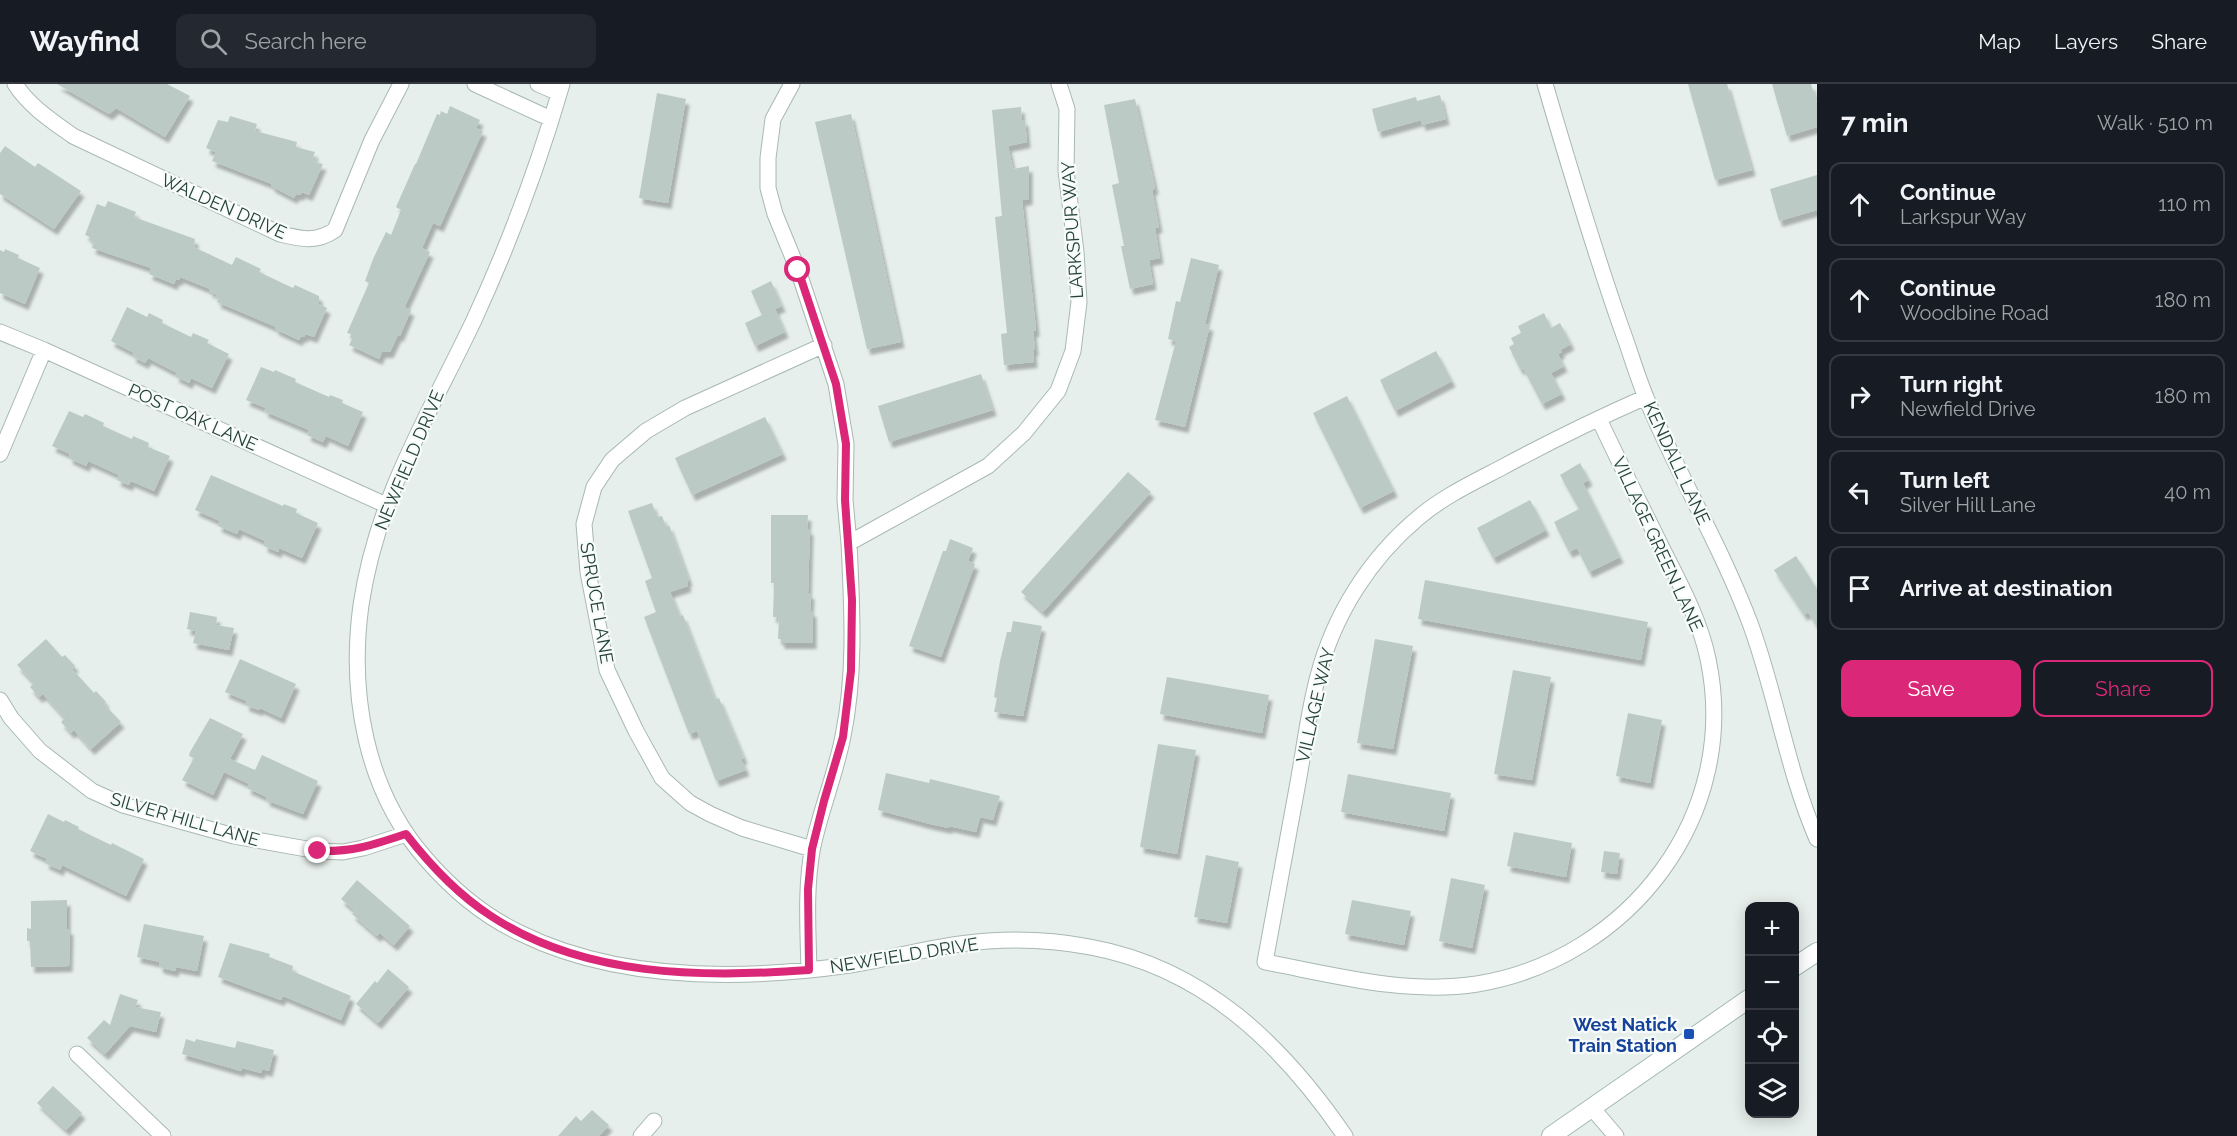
<!DOCTYPE html>
<html lang="en">
<head>
<meta charset="utf-8">
<style>
	body { margin:0; font-family:Raleway,sans-serif; background:#242831; color:#f1f3f6 }
	.controls { position:absolute; right:18px; bottom:18px; display:grid; overflow:hidden; border-radius:12px; box-shadow:0 3px 15px #0003 }
	.controls button { width:54px; height:54px; display:grid; place-items:center; padding:0; border:0; border-bottom:2px solid #363941; background:#171b24; color:#f1f3f6; font:30px sans-serif }
	.stop { position:absolute; width:18px; height:18px; margin:-14px; border:4px solid #db2777; border-radius:50%; background:#fff }
	.stop.end { background:#db2777; border-color:#fff; box-shadow:0 2px 6px #0008 }
	.list { margin:0; padding:0; list-style:none }
	h2 { display:flex; justify-content:space-between; align-items:center; height:78px; margin:0; padding:0 24px; font-size:26px }
	h2 small { font-size:20px; font-weight:400; color:#9ea1a6 }
	.list li { display:grid; grid-template-columns:39px 1fr auto; gap:18px; align-items:center; box-sizing:border-box; height:84px; margin:0 12px 12px; padding:0 12px; border:2px solid #363941; border-radius:12px }
	.list b { display:block; font-size:22px; white-space:nowrap }
	.list p { margin:0; font-size:20px; white-space:nowrap; color:#9ea1a6 }
	.list em { font-size:20px; font-style:normal; color:#9ea1a6 }
	.actions { display:flex; gap:12px; padding:18px 24px }
	.actions a { flex:1; padding:14px 0; border:2px solid #db2777; border-radius:12px; text-align:center; font-size:21px; color:#db2777 }
	.actions .main { background:#db2777; color:#fff }
	.icon { flex:none; width:33px; height:33px; fill:none; stroke:currentColor; stroke-width:2; stroke-linecap:round; stroke-linejoin:round }
	.map { position:relative; flex:none; width:1817px; height:1052px; overflow:hidden }
	header { display:flex; align-items:center; gap:36px; box-sizing:border-box; height:84px; padding:0 30px; background:#171b24; border-bottom:2px solid #363941 }
	header strong { font-size:28px }
	nav { display:flex; gap:33px; margin-inline-start:auto; font-size:21px }
	.search { width:420px; height:54px; background:#242831; display:flex; align-items:center; gap:15px; box-sizing:border-box; padding:0 21px; border-radius:12px; color:#9ea1a6; font-size:22px }
	main { display:flex }
	aside { flex:1; background:#171b24 }
	.map>svg:first-child { display:block }
	.building { fill:#bbcac4; filter:url(#shadow) }
	.lines { fill:none; stroke-linecap:round; stroke-linejoin:round }
	.minor-casing { stroke:#a8b8b2; stroke-width:17 }
	.secondary-casing { stroke:#a4bbb3; stroke-width:20 }
	.minor { stroke:#fff; stroke-width:15 }
	.secondary { stroke:#fff; stroke-width:18 }
	.route { stroke:#db2777; stroke-width:8 }
	.transit-dot { fill:#1a4fb4; stroke:#f7fbf9; stroke-width:2 }
	.labels { text-anchor:middle; dominant-baseline:central; stroke-width:4.5; stroke-linejoin:round; paint-order:stroke }
	.street-label { font-size:18px; fill:#24423a; stroke:#f7fbf9 }
	.transit-label { font-size:18px; font-weight:bold; fill:#164399; stroke:#f7fbf9; text-anchor:end }
</style>
</head>
<body>
<header>
<strong>Wayfind</strong>
<div class="search"><svg class="icon" aria-label="search" viewBox="0 0 24 24"><circle cx="10" cy="10" r="6"/><path d="M15 15l6 6"/></svg>Search here</div>
<nav><a>Map</a><a>Layers</a><a>Share</a></nav>
</header>
<main>
<div class="map">
<svg width="1817" height="1052" viewBox="0 0 1817 1052">
	<defs>
		<filter id="shadow"><feDropShadow dx="3.5" dy="6" stdDeviation="1.5" flood-color="#0004"/></filter>
	</defs>
	<rect width="100%" height="100%" fill="#e6efeb"/>
	<path class="building" d="M57 0H167L190 12 165 53 116 24 109 30Z
		M1688 0H1727L1752 86 1715 96Z
		M1772 0H1811L1817 20V43L1787 52Z
		M657 9 686 15 668 119 639 114Z
		M1440 11 1446 35 1422 41 1421 36 1378 48 1372 25 1416 13 1417 17Z
		M1135 15 1155 104 1152 106 1159 143 1155 144 1160 174 1149 176 1153 200 1130 205 1121 162H1124L1112 101 1119 99 1104 21Z
		M450 22 480 36 476 44 483 47 440 142 433 139 422 164 430 168 406 220V224L411 226 400 252 398 251 390 268H382L379 275 349 261 352 255 350 253 351 250 347 249 369 199 365 197 373 175 386 148 391 151 401 126 396 123 415 80H416L437 30 440 31 441 27 447 30Z
		M1021 23 1022 36H1025L1027 58 1008 62 1013 85 1029 82V115L1022 116 1035 236 1036 247H1033L1035 266H1033L1034 278 1004 281 1001 250 1007 249 995 133 1002 132 992 26Z
		M851 30 901 258 867 265 815 38Z
		M230 32 257 40 255 47 297 58 296 63 315 68 313 73 317 74 316 79 323 80 309 111 302 108 300 111 296 110 294 114 271 102 272 100 212 77 216 68 206 64 218 36 228 38Z
		M5 62 35 83 38 79 81 107 54 145 0 110V69Z
		M1817 91V126L1779 137 1770 105Z
		M108 117 136 128 134 133 195 155 194 163 232 181 236 173 261 185 259 188 293 204 295 201 319 212V220L327 224 314 253 305 250 304 253 301 252 299 256 275 245 276 243 217 218 219 215 215 214 217 211 209 207 210 205 180 193 179 196 176 195 174 200 149 190 151 184 92 164 94 158 89 156 90 153 85 151 97 120 105 123Z
		M5 165 19 171 18 174 40 184 25 220 0 209V166L4 168Z
		M1191 174 1219 181 1205 240 1210 241 1185 343 1155 336 1176 257 1168 255 1176 217 1180 218Z
		M771 197 782 222 775 225 785 248 755 262 745 239 762 231 751 207Z
		M127 223 147 233 149 229 163 236 162 239 191 253 193 249 209 256 207 259 229 270 212 304 191 294 189 299 175 292 177 289 148 274 145 279 132 272 134 269 111 257Z
		M1544 229 1551 244 1560 239 1571 260 1560 266 1562 268 1558 270 1564 282 1551 289 1562 310 1542 320 1523 284 1520 285 1509 263 1514 260 1511 254 1521 249 1518 242Z
		M1436 267 1452 297 1395 327 1380 296Z
		M261 283 274 288 275 286 296 295 295 298 329 313 330 311 343 316 342 319 363 328 348 362 326 352 323 358 307 351 309 346 264 327 266 324 246 316Z
		M981 290 993 326 889 358 878 322Z
		M1347 312 1394 407 1360 424 1313 329Z
		M69 327 83 333 85 330 104 339 103 342 132 355 133 352 149 359 148 363 170 372 154 407 131 397 129 401 117 396 119 391 88 377 86 382 69 374 70 370 52 362Z
		M765 333 783 370 692 411 675 374Z
		M1580 379 1589 396 1583 399 1620 473 1589 488 1577 464 1569 468 1554 438 1579 425 1560 391Z
		M1128 388 1151 408 1043 528 1021 508Z
		M211 391 283 422 284 420 297 425 296 429 318 439 302 474 279 464 278 468 264 462 265 457 239 445 237 450 218 442 220 437 195 426Z
		M1530 416 1546 446 1493 474 1477 444Z
		M652 419 657 433 662 432 666 443 669 441 689 496 687 497 688 502 670 508 680 532 683 531 715 615 719 614 744 674 741 675 746 686 716 697 697 647 689 650 644 533 656 528 645 497 652 494 628 427Z
		M771 431H808L807 445H810L808 509H811L810 527H813V559H781V555H778L779 533H773L774 499H771Z
		M950 455 973 464 968 477 975 480 941 573 909 562 943 467H946Z
		M1796 472 1817 505V543L1808 528 1804 531 1774 486Z
		M1425 496 1648 538 1641 576 1418 535Z
		M190 528 217 533 216 541 234 544 229 566 193 559 196 547 187 545Z
		M1013 537 1042 542 1023 632 994 628 997 614 994 613 1000 577 1007 548H1011Z
		M46 555 62 573 65 571 75 582 72 585 94 609 96 607 106 618 104 620 121 638 91 665 74 646 71 649 61 638 65 634 43 610 39 613 30 603 34 599 17 581Z
		M1375 555 1413 562 1393 665 1357 659Z
		M240 575 296 600 281 634 260 624 259 626 245 621 247 617 225 608Z
		M1513 586 1551 593 1532 696 1494 690Z
		M1167 593 1269 611 1262 649 1160 630Z
		M1628 629 1662 636 1650 699 1616 692Z
		M210 634 243 650 230 675 255 686 262 671 318 697 303 730 266 716 267 713 247 704 249 700 224 688 213 711 182 696 194 674 189 672 190 668Z
		M1158 660 1196 666 1177 770 1140 763Z
		M886 689 929 699 930 695 1000 712 993 736 980 733 976 748 949 742V744L930 740 878 726Z
		M1348 690 1451 709 1444 747 1341 728Z
		M48 730 64 738 65 736 79 743 78 745 111 761 112 759 144 775 126 812 62 781 60 786 45 779 47 775 30 767Z
		M1514 748 1572 759 1566 793 1507 782Z
		M1604 767 1620 769 1617 790 1601 788Z
		M1206 771 1239 778 1227 839 1194 833Z
		M1451 794 1485 801 1472 864 1439 857Z
		M357 796 410 842 394 861 380 849 377 852 352 830 355 827 341 815Z
		M67 816V845H70L69 882 31 883 30 857H27V844L31 845V817Z
		M1352 816 1411 827 1404 861 1345 850Z
		M144 840 204 852 197 887 176 883 175 887 162 884 159 882 160 878 137 873Z
		M230 859 270 870 269 873 293 882 292 887 351 912 341 936 283 912 281 916 218 893Z
		M388 885 409 903 378 939 356 920 375 897 377 899Z
		M120 910 138 916 135 923 161 928 156 948 130 942 105 970 87 954 104 936 110 941Z
		M186 955 195 958 196 955 235 964 237 957 274 966 269 987 262 985 261 989 242 984 241 987 182 970Z
		M53 1002 82 1029 66 1046 37 1019Z
		M592 1026 609 1041 599 1052H558L576 1032 581 1037Z"/>
	<g class="lines">
		<g class="minor-casing">
			<path id="minor" d="M15 0C29 22 52 37 73 52L280 150C301 155 316 159 335 146L372 56 401 0
				M475 0 551 35
				M538 0 559 9
				M562 0C539 80 509 160 474 236 429 331 377 413 361 521 349 609 365 706 426 775 452 805 484 832 520 849 619 898 744 896 850 881 887 875 923 865 960 860 1003 854 1048 855 1090 863 1204 884 1282 960 1345 1052
				M792 0 773 35 768 74V104L775 130 798 186 836 300 846 360 845 416 849 459 988 382 1024 349 1058 307 1073 267 1079 218 1076 168 1066 87 1067 25 1059 0
				M1545 0C1569 82 1593 163 1621 243 1630 267 1637 292 1647 316 1678 391 1721 462 1750 539 1776 609 1787 686 1817 755
				M0 248 44 266 386 421
				M1599 335C1619 378 1641 421 1662 464 1680 500 1700 536 1708 575 1741 731 1629 875 1477 900 1406 911 1334 891 1265 878 1276 820 1286 762 1297 704 1304 667 1308 629 1318 592 1334 531 1369 475 1418 434 1441 414 1472 399 1499 385 1547 359 1596 335 1646 313
				M0 370 44 266
				M0 616 11 634 40 667 92 707 123 721 234 752 318 767 343 768 363 764 406 750
				M812 765 742 744 710 730 690 719 662 694 636 647 607 586 588 488 584 440 594 403 612 376 646 347 685 324 824 261
				M809 886C808 845 805 802 813 762 821 725 836 689 843 652 856 589 852 523 849 459
				M77 970 163 1052
				M1592 1024 1616 1052
				M641 1052 654 1037"/>
		</g>
		<g class="secondary-casing">
			<path id="secondary" d="M1794 883 1817 868
				M1551 1052 1750 914"/>
		</g>
		<use href="#minor" class="minor"/>
		<use href="#secondary" class="secondary"/>
	</g>
	<g class="lines">
		<path class="route" d="M318 767C353 768 373 761 406 750 430 781 457 810 491 832 583 893 702 894 809 886L808 805 812 765 824 717 843 653 851 587 852 516 845 416 846 360 836 300 798 186"/>
	</g>
	<rect class="transit-dot" x="1683" y="944" width="12" height="12" rx="3"/>
	<g class="labels">
		<g class="street-label">
			<text transform="translate(224 122) rotate(24)">WALDEN DRIVE</text>
			<text transform="translate(1072 146) rotate(-94)">LARKSPUR WAY</text>
			<text transform="translate(193 333) rotate(24)">POST OAK LANE</text>
			<text transform="translate(409 376) rotate(-67)">NEWFIELD DRIVE</text>
			<text transform="translate(1677 379) rotate(65)">KENDALL LANE</text>
			<text transform="translate(1658 460) rotate(65)">VILLAGE GREEN LANE</text>
			<text transform="translate(597 519) rotate(80)">SPRUCE LANE</text>
			<text transform="translate(1315 621) rotate(-77)">VILLAGE WAY</text>
			<text transform="translate(185 735) rotate(16)">SILVER HILL LANE</text>
			<text transform="translate(904 871) rotate(-9)">NEWFIELD DRIVE</text>
		</g>
		<g class="transit-label">
			<text x="1677" y="940">West Natick<tspan x="1677" dy="21">Train Station</tspan></text>
		</g>
	</g>
</svg>
<div class="controls">
<button>+</button>
<button>−</button>
<button><svg class="icon" aria-label="locate" viewBox="0 0 24 24"><circle cx="12" cy="12" r="6"/><path d="M12 2v4M12 18v4M2 12h4M18 12h4"/></svg></button>
<button><svg class="icon" aria-label="layers" viewBox="0 0 24 24"><path d="M12 4l9 5-9 5-9-5zM3 14l9 5 9-5"/></svg></button>
</div>
<div class="stop" style="left:798px;top:186px"></div>
<div class="stop end" style="left:318px;top:767px"></div>
</div>
<aside>
<h2>7 min<small>Walk · 510 m</small></h2>
<ul class="list">
<li><svg class="icon" aria-label="ahead" viewBox="0 0 24 24"><path d="M12 20V5M6 11l6-6 6 6"/></svg><div><b>Continue</b><p>Larkspur Way</p></div><em>110 m</em></li>
<li><svg class="icon" aria-label="ahead" viewBox="0 0 24 24"><path d="M12 20V5M6 11l6-6 6 6"/></svg><div><b>Continue</b><p>Woodbine Road</p></div><em>180 m</em></li>
<li><svg class="icon" aria-label="right" viewBox="0 0 24 24"><path d="M7 20v-9h11M14 6l5 5-5 5"/></svg><div><b>Turn right</b><p>Newfield Drive</p></div><em>180 m</em></li>
<li><svg class="icon" aria-label="left" viewBox="0 0 24 24"><path d="M17 20v-9H6M10 6l-5 5 5 5"/></svg><div><b>Turn left</b><p>Silver Hill Lane</p></div><em>40 m</em></li>
<li><svg class="icon" aria-label="arrive" viewBox="0 0 24 24"><path d="M6 21V4h12l-3 4 3 4H6"/></svg><div><b>Arrive at destination</b></div></li>
</ul>
<div class="actions"><a class="main">Save</a><a>Share</a></div>
</aside>
</main>
</body>
</html>
